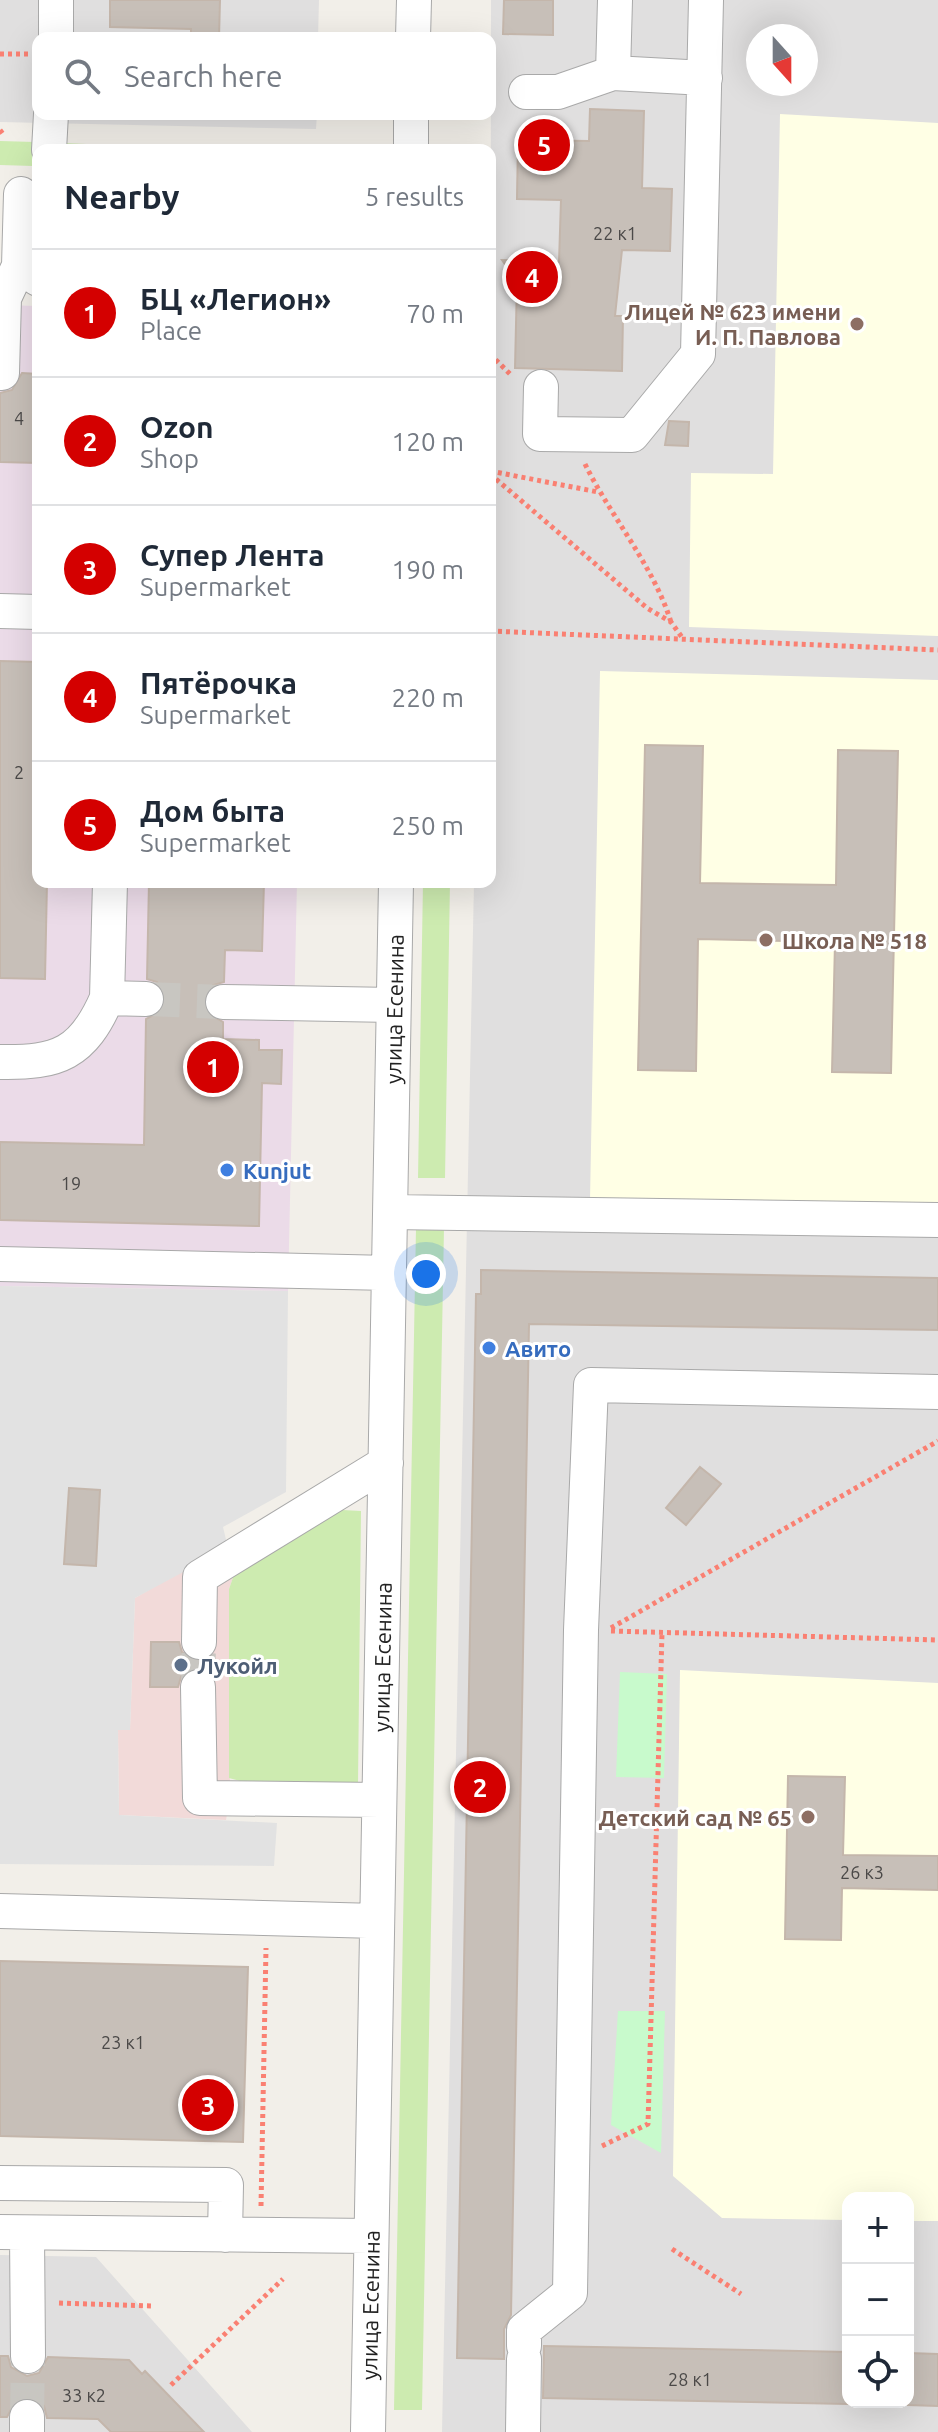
<!DOCTYPE html>
<html lang="en">
<head>
<meta charset="utf-8">
<style>
	body { margin:0; font-family:Ubuntu,sans-serif; background:#f6f6f7; color:#1f2937 }
	.controls { position:absolute; right:24px; bottom:24px; display:grid; overflow:hidden; border-radius:16px; box-shadow:0 8px 32px #0002 }
	.controls button { width:72px; height:72px; display:grid; place-items:center; padding:0; border:0; border-bottom:2px solid #e0e1e3; background:#fff; color:#1f2937; font:40px sans-serif }
	.compass { position:absolute; left:746px; top:24px; width:72px; height:72px; border-radius:50%; background:#fff; box-shadow:0 8px 32px #0002; rotate:159deg }
	.you { position:absolute; left:426px; top:1274px; width:28px; height:28px; margin:-20px; border:6px solid #fff; border-radius:50%; background:#1a73e8; box-shadow:0 0 0 12px #1a73e833 }
	.badge { display:grid; place-items:center; width:52px; height:52px; border-radius:50%; background:#d40000; color:#fff; font-size:26px; font-weight:700 }
	.pin { position:absolute; translate:-50% -50%; border:4px solid #fff; box-shadow:0 2px 8px #0006 }
	.list { margin:0; padding:0; list-style:none }
	h2 { display:flex; justify-content:space-between; align-items:center; height:104px; margin:0; padding:0 32px; font-size:34px }
	h2 small { font-size:26px; font-weight:400; color:#747a83 }
	.list li { display:grid; grid-template-columns:52px 1fr auto; gap:24px; align-items:center; box-sizing:border-box; height:128px; padding:0 32px; border-top:2px solid #e0e1e3 }
	.list b { display:block; font-size:30px; white-space:nowrap }
	.list p { margin:0; font-size:26px; white-space:nowrap; color:#747a83 }
	.list em { font-size:26px; font-style:normal; color:#747a83 }
	.icon { flex:none; width:44px; height:44px; fill:none; stroke:currentColor; stroke-width:2; stroke-linecap:round; stroke-linejoin:round }
	.map { position:relative; flex:none; width:938px; height:2432px; overflow:hidden }
	.search { position:absolute; background:#fff; box-shadow:0 8px 32px #0002; left:32px; top:32px; width:464px; height:88px; display:flex; align-items:center; gap:20px; box-sizing:border-box; padding:0 28px; border-radius:16px; color:#747a83; font-size:30px }
	.panel { position:absolute; background:#fff; box-shadow:0 8px 32px #0002; left:32px; top:144px; width:464px; height:744px; border-radius:16px }
	.map>svg:first-child { display:block }
	.residential { fill:#e0dfdf; fill-rule:evenodd }
	.commercial { fill:#f2dad9 }
	.industrial { fill:#ebdbe8 }
	.education { fill:#ffffe5 }
	.grass { fill:#cdebb0 }
	.park { fill:#c8facc }
	.parking { fill:#e2e2e2 }
	.building { fill:#c7bfb8; stroke:#c4b6ab; stroke-width:2 }
	.lines { fill:none; stroke-linecap:round; stroke-linejoin:round }
	.minor-tunnel { stroke:#c8c6c1; stroke-width:34; stroke-dasharray:34 17; stroke-linecap:butt }
	.minor-casing { stroke:#a9a9a9; stroke-width:36 }
	.path { stroke:#fa8072; stroke-width:5; stroke-dasharray:4 4; stroke-linecap:butt }
	.minor { stroke:#fff; stroke-width:34 }
	.education-dot { fill:#8d6e63; stroke:#fff; stroke-width:3 }
	.shop-dot { fill:#3f7fe0; stroke:#fff; stroke-width:3 }
	.service-dot { fill:#5c6f8a; stroke:#fff; stroke-width:3 }
	.labels { text-anchor:middle; dominant-baseline:central; stroke-width:6; stroke-linejoin:round; paint-order:stroke }
	.number-label { font-size:18px; fill:#4b4948 }
	.education-label { font-size:22px; font-weight:bold; fill:#785e54; stroke:#fff; text-anchor:end }
	.street-label { font-size:22px; fill:#222; stroke:#fff }
	.shop-label { font-size:22px; font-weight:bold; fill:#366cbe; stroke:#fff; text-anchor:start }
	.service-label { font-size:22px; font-weight:bold; fill:#4e5e75; stroke:#fff; text-anchor:start }
</style>
</head>
<body>
<div class="map">
<svg width="938" height="2432" viewBox="0 0 938 2432">
	<rect width="100%" height="100%" fill="#f2efe9"/>
	<path class="residential" d="M0 0H319L318 38H38V114H317L316 129 0 122Z
		M491 0H938V2432H442L474 882H490ZM758 36H806V84H758ZM848 2198H908V2402H848Z
		M0 2255 96 2257 252 2432H0Z"/>
	<path class="commercial" d="M208 1556 236 1569 229 1589 230 1798 226 1820 119 1815 118 1730 130 1729 135 1598Z"/>
	<path class="industrial" d="M0 305 38 306V882H297L288 1291 0 1286Z"/>
	<path class="education" d="M780 114 938 123V636L689 627 691 473 773 474Z
		M600 671 938 680V1204L590 1201Z
		M680 1670 938 1683V2221H908V2198H848V2220L722 2218 673 2176Z"/>
	<path class="grass" d="M0 141 35 142 33 166 0 165Z
		M61 143 137 146V150H60Z
		M423 882H450L445 1178H418Z
		M416 1228H444L422 2410H394Z
		M342 1510 361 1511 358 1784 273 1790 229 1778V1589L236 1569Z"/>
	<path class="park" d="M620 1672 667 1674 664 1778 616 1777Z
		M618 2011H665L661 2153 611 2125Z"/>
	<path class="parking" d="M0 1286 288 1291 286 1492 223 1527 228 1548 135 1598 130 1730H118L119 1815 277 1823 274 1866 0 1864Z"/>
	<path class="building" d="M110 0H220L219 38H191V29L110 27Z
		M504 0H553V35L503 34Z
		M590 109 644 111 642 188 672 189 670 251 622 250 615 316H623L622 371 515 368 517 281 502 260 559 262 561 200 517 199 518 140 589 141Z
		M22 373 38 374V463L0 462V393L12 390Z
		M669 421 689 422 688 446 665 445Z
		M0 661 38 662V882H47L45 979 0 978Z
		M645 745 703 746 700 883 836 885 838 750 898 751 891 1073 832 1072 835 942 698 939 696 1071 638 1070Z
		M149 882H264L262 951 225 950 224 982 213 985 203 1001 206 1012 223 1022V1039L259 1040V1050H282L281 1084 262 1083 259 1226 0 1220V1142L144 1145 146 1019 163 1010 166 999 157 982 147 979Z
		M481 1270 938 1278V1330L529 1324 511 2315 504 2329V2359L457 2358 476 1294H481Z
		M700 1467 721 1484 686 1525 666 1508Z
		M69 1488 100 1490 96 1566 64 1564Z
		M151 1642H179L182 1652 198 1662 213 1656 212 1674 197 1667 181 1677 178 1687H150Z
		M788 1776 845 1777 843 1855 938 1856V1890L842 1888 841 1940 785 1939Z
		M0 1961 248 1967 243 2142 0 2136Z
		M544 2346 848 2352V2404L543 2398Z
		M908 2353 938 2354V2406L908 2405Z
		M0 2356H8L11 2367 27 2376 39 2373 48 2357 129 2360 142 2374 145 2371 204 2432H111L98 2419 47 2418 44 2406 28 2397 16 2400 7 2417H0Z"/>
	<g class="lines">
		<path class="minor-tunnel" d="M146 999 223 1002
			M198 1687 199 1642
			M27 2417 28 2356"/>
		<g class="minor-casing">
			<path id="minor" d="M56 38V0
				M413 38 414 0
				M613 73 615 0
				M526 92H558L613 73 705 78
				M49 150 51 114
				M411 150V114
				M21 194 19 266 38 279
				M2 373 4 298 19 266
				M541 387 540 434 632 435 698 354 706 0
				M0 611 38 612
				M110 882 107 998 146 999
				M223 1002 393 1005
				M0 1062C58 1063 83 1054 107 998
				M391 1212 938 1220
				M0 1264 389 1273
				M199 1642 200 1577 386 1463
				M198 1687 200 1798 379 1800
				M0 1911 377 1921
				M0 2183 226 2185 225 2235
				M0 2232 371 2236
				M27 2233 28 2356
				M524 2346V2330L570 2293 581 1630 591 1385 938 1392
				M27 2432V2417
				M368 2432 396 882
				M523 2432 524 2359"/>
		</g>
		<path class="path" d="M0 54H29
			M0 130 3 134
			M490 354 512 376
			M585 464C611 517 653 565 671 622
			M490 471 598 492
			M490 474 647 608 671 622 684 640
			M490 631 938 650
			M611 1628 938 1441
			M611 1631 938 1640
			M602 2146 648 2124 662 1633
			M261 2206 266 1948
			M672 2249 741 2294
			M59 2303 154 2306
			M171 2385 283 2279"/>
		<use href="#minor" class="minor"/>
	</g>
	<g class="education-dot">
		<circle cx="857" cy="324" r="8"/>
		<circle cx="766" cy="940" r="8"/>
		<circle cx="808" cy="1817" r="8"/>
	</g>
	<g class="shop-dot">
		<circle cx="227" cy="1170" r="8"/>
		<circle cx="489" cy="1348" r="8"/>
	</g>
	<circle class="service-dot" cx="181" cy="1665" r="8"/>
	<g class="labels">
		<g class="number-label">
			<text x="615" y="233">22 к1</text>
			<text x="19" y="418">4</text>
			<text x="19" y="772">2</text>
			<text x="71" y="1183">19</text>
			<text x="862" y="1872">26 к3</text>
			<text x="123" y="2042">23 к1</text>
			<text x="690" y="2379">28 к1</text>
			<text x="84" y="2395">33 к2</text>
		</g>
		<g class="education-label">
			<text x="841" y="311">Лицей № 623 имени<tspan x="841" dy="25">И. П. Павлова</tspan></text>
			<text x="782" y="940" text-anchor="start">Школа № 518</text>
			<text x="792" y="1817">Детский сад № 65</text>
		</g>
		<g class="street-label">
			<text transform="translate(394 1009) rotate(-89)">улица Есенина</text>
			<text transform="translate(382 1657) rotate(-89)">улица Есенина</text>
			<text transform="translate(370 2305) rotate(-89)">улица Есенина</text>
		</g>
		<g class="shop-label">
			<text x="243" y="1170">Kunjut</text>
			<text x="505" y="1348">Авито</text>
		</g>
		<g class="service-label">
			<text x="197" y="1665">Лукойл</text>
		</g>
	</g>
</svg>
<div class="controls">
<button>+</button>
<button>−</button>
<button><svg class="icon" aria-label="locate" viewBox="0 0 24 24"><circle cx="12" cy="12" r="6"/><path d="M12 2v4M12 18v4M2 12h4M18 12h4"/></svg></button>
</div>
<svg class="compass" viewBox="-18 -18 36 36"><path d="M0-13l5 13h-10z" fill="#e53935"/><path d="M0 13l5-13h-10z" fill="#747a83"/></svg>
<div class="you"></div>
<div class="pin badge" style="left:213px;top:1067px">1</div>
<div class="pin badge" style="left:480px;top:1787px">2</div>
<div class="pin badge" style="left:208px;top:2105px">3</div>
<div class="pin badge" style="left:532px;top:277px">4</div>
<div class="pin badge" style="left:544px;top:145px">5</div>
<div class="search"><svg class="icon" aria-label="search" viewBox="0 0 24 24"><circle cx="10" cy="10" r="6"/><path d="M15 15l6 6"/></svg>Search here</div>
<section class="panel">
<h2>Nearby<small>5 results</small></h2>
<ul class="list">
<li><span class="badge">1</span><div><b>БЦ «Легион»</b><p>Place</p></div><em>70 m</em></li>
<li><span class="badge">2</span><div><b>Ozon</b><p>Shop</p></div><em>120 m</em></li>
<li><span class="badge">3</span><div><b>Супер Лента</b><p>Supermarket</p></div><em>190 m</em></li>
<li><span class="badge">4</span><div><b>Пятёрочка</b><p>Supermarket</p></div><em>220 m</em></li>
<li><span class="badge">5</span><div><b>Дом быта</b><p>Supermarket</p></div><em>250 m</em></li>
</ul>
</section>
</div>
</body>
</html>
